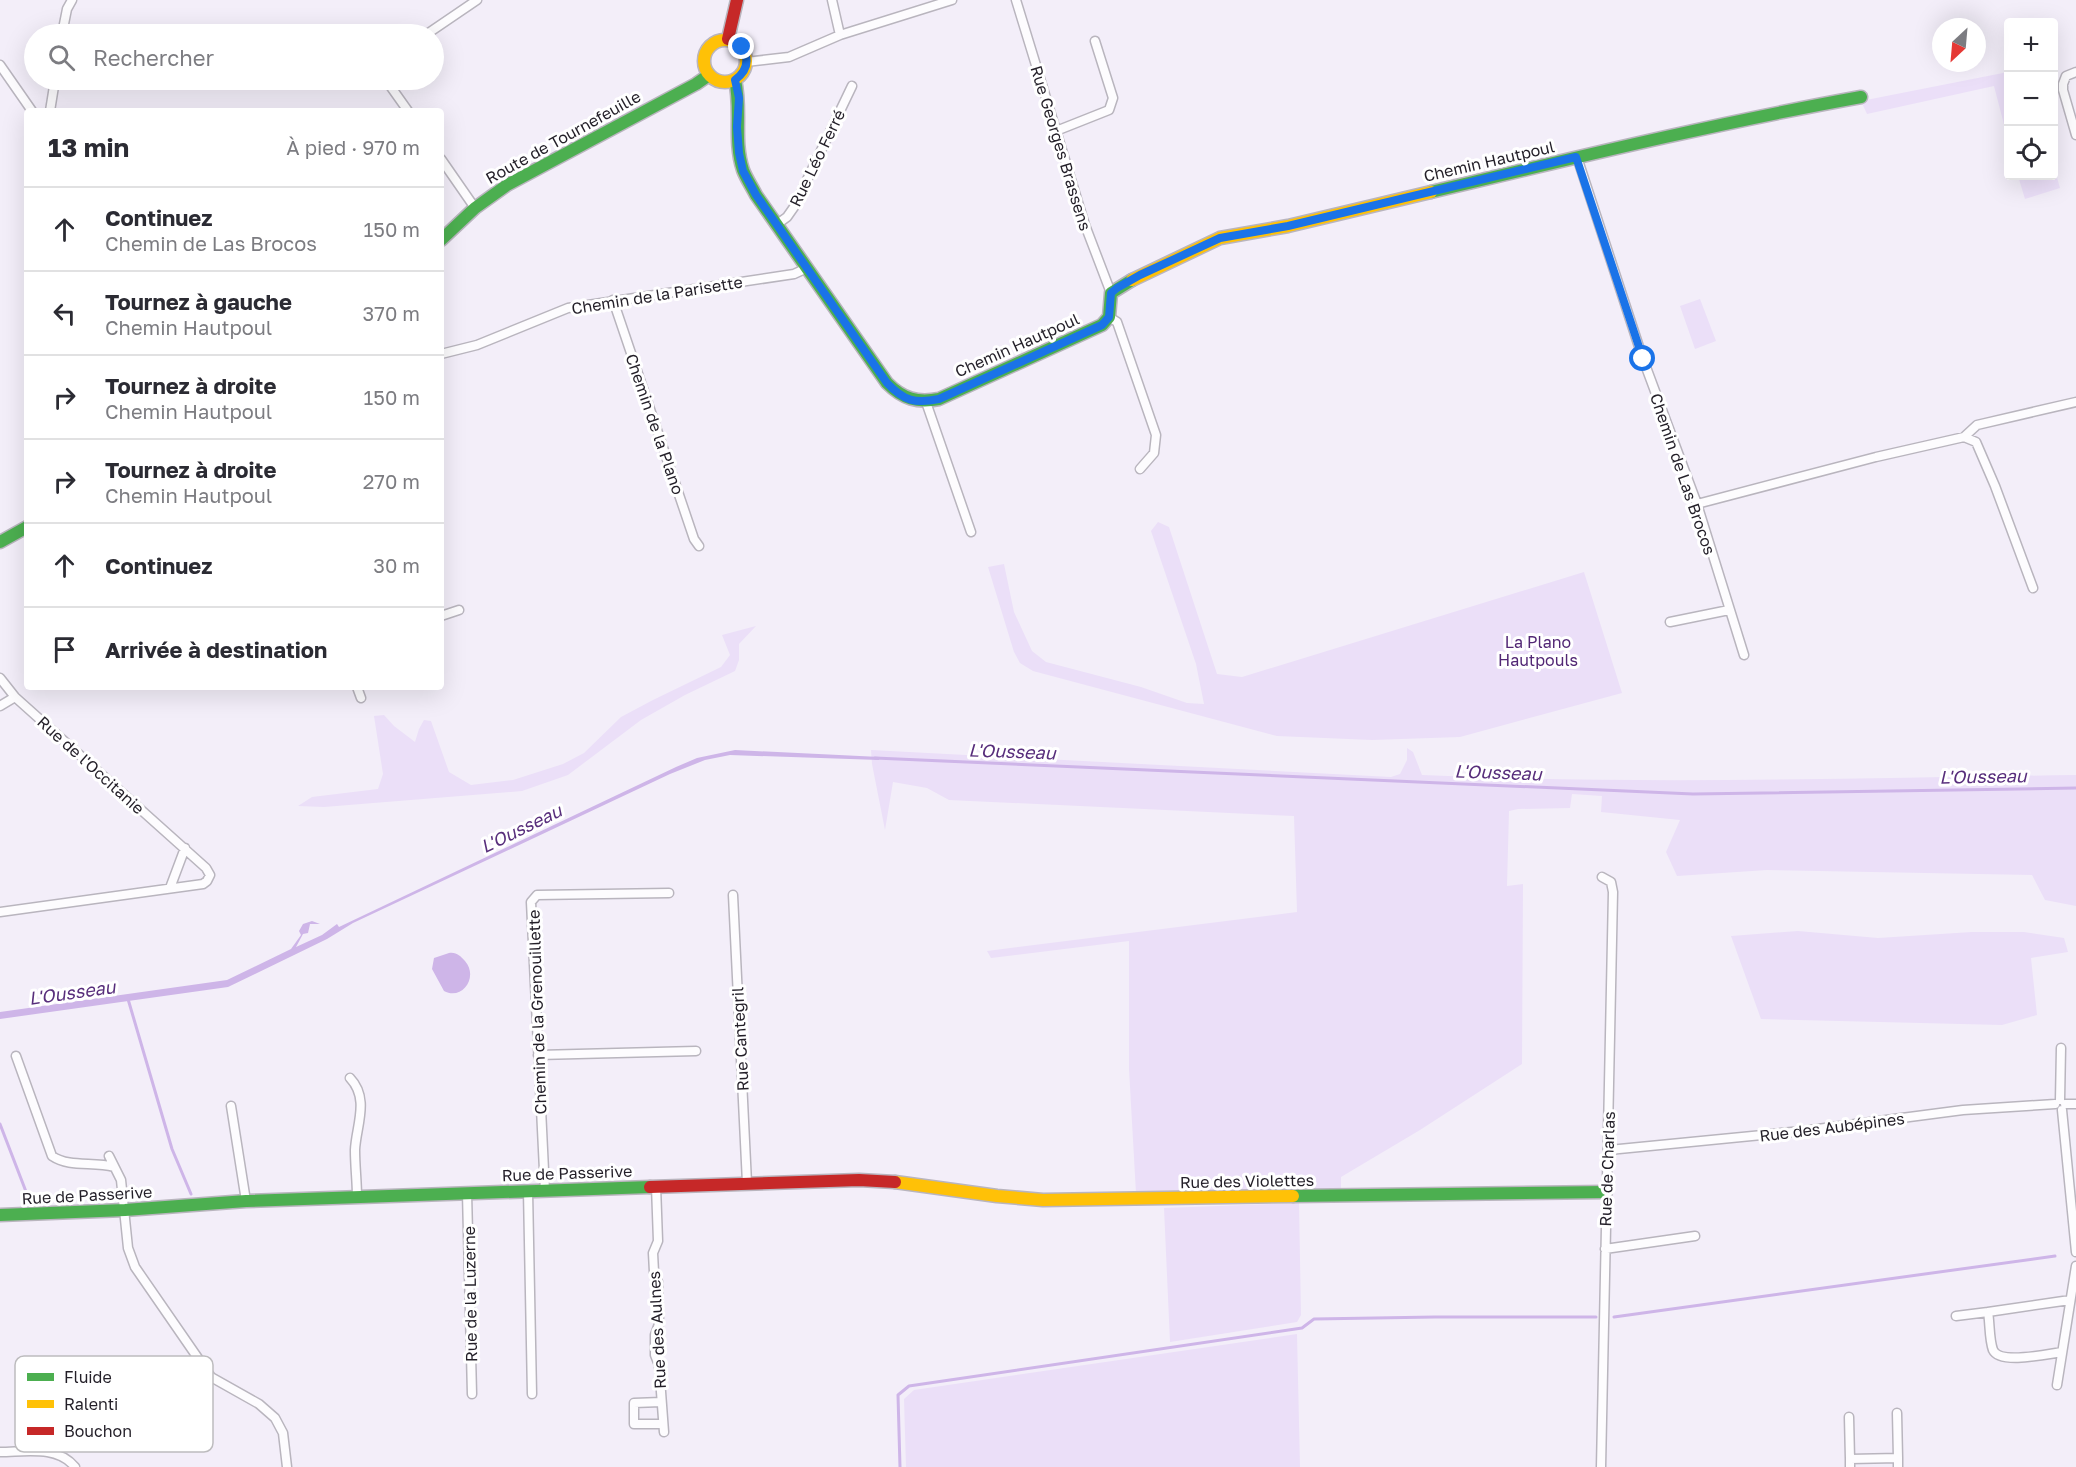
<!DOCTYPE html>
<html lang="fr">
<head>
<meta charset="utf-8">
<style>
	body { margin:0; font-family:"Golos Text",sans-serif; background:#f2f2f3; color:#2b2b33 }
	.controls { position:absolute; right:18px; top:18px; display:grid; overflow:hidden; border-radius:6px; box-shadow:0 6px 24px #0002 }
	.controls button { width:54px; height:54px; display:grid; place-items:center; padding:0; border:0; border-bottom:2px solid #e1e1e2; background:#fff; color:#2b2b33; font:30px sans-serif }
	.compass { position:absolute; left:1932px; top:18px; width:54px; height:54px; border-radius:50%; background:#fff; box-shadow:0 6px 24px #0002; rotate:206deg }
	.stop { position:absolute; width:18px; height:18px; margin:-14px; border:4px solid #1a73e8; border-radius:50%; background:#fff }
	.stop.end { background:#1a73e8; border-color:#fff; box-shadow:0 2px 6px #0008 }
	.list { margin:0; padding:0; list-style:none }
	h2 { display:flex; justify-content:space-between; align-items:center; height:78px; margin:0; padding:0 24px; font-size:26px }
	h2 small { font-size:20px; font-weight:400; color:#7c7c81 }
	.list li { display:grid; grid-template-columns:39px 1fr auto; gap:18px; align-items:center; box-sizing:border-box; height:84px; padding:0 24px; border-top:2px solid #e1e1e2 }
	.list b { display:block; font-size:22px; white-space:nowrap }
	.list p { margin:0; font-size:20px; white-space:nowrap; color:#7c7c81 }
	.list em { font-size:20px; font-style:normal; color:#7c7c81 }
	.icon { flex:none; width:33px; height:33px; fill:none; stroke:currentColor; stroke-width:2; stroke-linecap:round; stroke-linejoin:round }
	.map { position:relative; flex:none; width:2076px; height:1467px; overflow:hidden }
	.search { position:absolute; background:#fff; box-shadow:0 6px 24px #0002; left:24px; top:24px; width:420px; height:66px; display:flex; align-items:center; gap:15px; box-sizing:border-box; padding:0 21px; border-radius:33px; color:#7c7c81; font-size:22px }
	.panel { position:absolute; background:#fff; box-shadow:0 6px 24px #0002; left:24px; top:108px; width:420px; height:582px; border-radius:6px }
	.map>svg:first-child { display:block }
	.green { fill:#ebdff8 }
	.water { fill:#ceb5e8 }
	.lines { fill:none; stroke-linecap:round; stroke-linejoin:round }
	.stream { stroke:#ceb5e8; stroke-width:3 }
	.street-casing { stroke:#b9b5be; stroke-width:11 }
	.fast-casing { stroke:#b9b5be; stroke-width:15 }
	.slow-casing { stroke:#b9b5be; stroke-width:15 }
	.jam-casing { stroke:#b9b5be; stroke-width:15 }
	.street { stroke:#fdfcfe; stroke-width:8 }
	.fast { stroke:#4caf50; stroke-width:12 }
	.slow { stroke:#ffc107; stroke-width:12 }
	.jam { stroke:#c62828; stroke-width:12 }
	.route { stroke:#1a73e8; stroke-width:8 }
	.labels { text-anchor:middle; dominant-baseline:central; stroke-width:6; stroke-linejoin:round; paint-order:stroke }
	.street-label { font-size:16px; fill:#231f28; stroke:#fff }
	.park-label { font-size:16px; fill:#522775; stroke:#fff }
	.water-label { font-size:18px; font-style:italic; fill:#582e7c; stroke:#fff }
	.key { fill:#fff; stroke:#bdbcbe; stroke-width:1.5 }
	.key-label { font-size:16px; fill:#231f28 }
</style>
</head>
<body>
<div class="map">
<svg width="2076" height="1467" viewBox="0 0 2076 1467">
	<rect width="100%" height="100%" fill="#f3eef9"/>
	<path class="green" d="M2008 72V140L1994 86 1867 114 1861 101Z
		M2054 167 2060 188 2025 199 2018 176H2054Z
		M1700 299 1716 341 1695 349 1680 306Z
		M1158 522 1169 527 1217 674 1242 677 1584 572 1622 693 1460 737 1372 740 1277 736 1033 671 1020 663 1014 652 988 567 1004 564 1014 612 1032 651 1046 662 1141 687 1187 703 1204 704 1196 664 1151 531Z
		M756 626 739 644V660L735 671 685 695 641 720 568 775 522 791 324 807 298 806 312 797 378 789 383 774 374 716 384 715 394 726 415 742 419 729 424 720 431 721 449 772 471 785 513 780 563 764 584 753 621 717 653 700 721 667 730 655 722 635Z
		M1407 748 1413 752 1422 775C1639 785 1858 778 2076 775V906L2045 900 2032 875 1767 870 1677 876 1666 852 1680 820 1601 812 1602 796 1572 794 1570 808 1518 809 1509 811 1507 886 1523 884 1522 1064 1420 1130 1341 1177V1190L1136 1193 1129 1069V941L991 958 987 951 1297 912 1294 816 949 800 927 788 893 782 885 830 872 764 871 750 1391 777 1400 774 1407 760Z
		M1798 931 1878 938 1972 932H2024L2064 938 2068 952 2031 958 2037 1015 2002 1025 1761 1019 1731 936Z
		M1299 1203 1301 1315 1297 1322 1170 1342 1164 1208Z
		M1297 1334 1300 1467H906L904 1399 914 1390Z"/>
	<path class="water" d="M735 750 880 757 879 760 730 755 705 760 670 774 353 923 327 939 228 987 0 1019V1012L227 980 291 949 301 935 299 931 303 924 312 921 320 924H310L308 933 303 934 296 947 322 935 337 924 339 927 676 767 697 758Z
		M449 953C457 952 460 956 465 961 479 977 462 1001 444 991L432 969 434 958Z"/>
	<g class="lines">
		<path class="stream" d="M875 758 1693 794 2076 788
			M128 999 172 1149 191 1194
			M0 1124 30 1202
			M1614 1317 2055 1256
			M900 1467 898 1395 909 1386 1302 1328 1314 1319 1435 1317H1596"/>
		<g class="street-casing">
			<path id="street" d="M832 0 840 35
				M1016 0 1085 225 1111 293
				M62 34 67 9 72 0
				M427 34 477 0
				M746 62 789 57 840 35 952 0
				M0 65 32 111
				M2076 72 2066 76 2063 84V90L2076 135
				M386 80 408 111
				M50 111 55 80
				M1056 131 1109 110 1113 98 1095 41
				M1577 157 1643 359 1697 504 1744 655
				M441 159 475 208
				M776 225 787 217 794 207 852 86
				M613 300 694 539 699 546
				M1109 317 1117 322 1156 435 1154 453 1140 469
				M441 354 477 345 568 308 794 274 807 268
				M926 402 971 532
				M1964 437 1976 442 1995 486 2033 588
				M1697 504 1876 457 1964 437 1977 425 2076 402
				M441 616 459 610
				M1670 622 1729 610
				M0 678 15 697 206 868 210 875 207 881 203 884 0 912
				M357 687 361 698
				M0 706 15 697
				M170 888 185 848
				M733 895 747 1183
				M538 1055 696 1051
				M16 1056 52 1156C70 1168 93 1161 114 1167
				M350 1078C370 1099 356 1126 355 1150 355 1166 357 1182 357 1197
				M2060 1100 2061 1048
				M2065 1104H2076
				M231 1106 246 1201
				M2062 1110 2076 1252
				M1609 1150 1802 1131 1963 1110 2055 1104
				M109 1156 121 1180 128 1248 135 1267 211 1377 259 1404 275 1418 283 1433 287 1467
				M656 1186 658 1241 653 1253 654 1272 658 1282 659 1324 655 1335V1355L659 1365 664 1432
				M528 1191 532 1394
				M545 1191 531 902 537 895 669 893
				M467 1193 472 1394
				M1605 1249 1695 1236
				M1956 1316 1988 1312
				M2062 1352C2047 1354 2000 1365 1993 1350 1989 1339 1990 1323 1988 1312L2070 1300
				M2057 1385 2076 1266
				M661 1402 634 1403V1424H663
				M1897 1413 1898 1458
				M1849 1417 1850 1459
				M0 1452C25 1452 57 1445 75 1467
				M1601 1467 1613 892 1611 882 1602 877
				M1850 1467V1459L1898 1458V1467"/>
		</g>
		<g class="fast-casing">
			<path id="fast" d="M735 80C742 110 733 140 743 170 746 178 752 187 756 195L887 383C903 399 917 403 939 399L1102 325 1109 317 1111 293 1132 280
				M1431 192C1574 158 1717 123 1861 97
				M441 240 475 208 507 185 696 84 709 75
				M0 542 27 527
				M1293 1196 1606 1192
				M0 1215 125 1210 246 1201 650 1187"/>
		</g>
		<g class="slow-casing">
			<path id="slow" d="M704 61a21 21 0 1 1 42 0a21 21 0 1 1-42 0Z
				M1132 280 1220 238 1288 226 1431 192
				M895 1182 997 1196 1043 1200 1293 1196"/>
		</g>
		<g class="jam-casing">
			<path id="jam" d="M728 39 737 0
				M650 1187 859 1180 895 1182"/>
		</g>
		<use href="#street" class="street"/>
		<use href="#fast" class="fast"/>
		<use href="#slow" class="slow"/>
		<use href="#jam" class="jam"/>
	</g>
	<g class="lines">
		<path class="route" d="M742 47C750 60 747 71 735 80L739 98 737 127 739 153 743 171 756 195 887 383C904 401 915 404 939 399L1102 325 1109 317 1111 293 1117 288 1140 275 1220 238 1288 226 1576 157 1643 359"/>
	</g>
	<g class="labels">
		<g class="street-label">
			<text transform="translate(563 137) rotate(-29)">Route de Tournefeuille</text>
			<text transform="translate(1061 148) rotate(73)">Rue Georges Brassens</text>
			<text transform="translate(817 158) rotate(-64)">Rue Léo Ferré</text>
			<text transform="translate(1489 161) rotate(-13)">Chemin Hautpoul</text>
			<text transform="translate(657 295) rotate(-9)">Chemin de la Parisette</text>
			<text transform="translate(1017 345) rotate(-24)">Chemin Hautpoul</text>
			<text transform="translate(655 424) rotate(71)">Chemin de la Plano</text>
			<text transform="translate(1683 474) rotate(71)">Chemin de Las Brocos</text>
			<text transform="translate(91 765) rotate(42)">Rue de l'Occitanie</text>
			<text transform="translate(537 1012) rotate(-92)">Chemin de la Grenouillette</text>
			<text transform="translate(740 1039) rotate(-93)">Rue Cantegril</text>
			<text transform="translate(1832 1127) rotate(-7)">Rue des Aubépines</text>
			<text transform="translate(1607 1169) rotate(-88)">Rue de Charlas</text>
			<text transform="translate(567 1173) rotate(-2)">Rue de Passerive</text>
			<text transform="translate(1247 1181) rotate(-1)">Rue des Violettes</text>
			<text transform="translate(87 1195) rotate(-3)">Rue de Passerive</text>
			<text transform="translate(470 1294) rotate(-91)">Rue de la Luzerne</text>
			<text transform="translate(657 1330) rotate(-93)">Rue des Aulnes</text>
		</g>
		<g class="park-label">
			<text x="1538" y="642">La Plano<tspan x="1538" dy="18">Hautpouls</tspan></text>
		</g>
		<g class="water-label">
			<text transform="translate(1012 751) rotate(2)">L'Ousseau</text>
			<text transform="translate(1498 772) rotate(2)">L'Ousseau</text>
			<text transform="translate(1983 776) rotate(-1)">L'Ousseau</text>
			<text transform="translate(521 828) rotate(-26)">L'Ousseau</text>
			<text transform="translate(72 992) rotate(-8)">L'Ousseau</text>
		</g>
	</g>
	<rect x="15" y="1356" width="198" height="96" rx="9" class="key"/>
	<rect x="27" y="1373" width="27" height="8" fill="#4caf50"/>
	<rect x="27" y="1400" width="27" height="8" fill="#ffc107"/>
	<rect x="27" y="1427" width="27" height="8" fill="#c62828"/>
	<g class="key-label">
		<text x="64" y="1383">Fluide</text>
		<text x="64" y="1410">Ralenti</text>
		<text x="64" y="1437">Bouchon</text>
	</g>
</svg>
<div class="controls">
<button>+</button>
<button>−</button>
<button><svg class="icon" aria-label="locate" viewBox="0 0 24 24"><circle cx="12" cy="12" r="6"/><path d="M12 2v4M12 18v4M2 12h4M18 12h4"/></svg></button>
</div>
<svg class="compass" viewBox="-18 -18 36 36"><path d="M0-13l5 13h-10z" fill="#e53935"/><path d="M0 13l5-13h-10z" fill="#7c7c81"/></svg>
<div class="stop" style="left:1643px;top:359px"></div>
<div class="stop end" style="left:742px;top:47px"></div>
<div class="search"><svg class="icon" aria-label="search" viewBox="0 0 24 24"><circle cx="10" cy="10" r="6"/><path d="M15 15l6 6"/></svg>Rechercher</div>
<section class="panel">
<h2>13 min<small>À pied · 970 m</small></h2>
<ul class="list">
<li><svg class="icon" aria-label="ahead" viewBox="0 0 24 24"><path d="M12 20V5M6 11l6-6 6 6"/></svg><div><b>Continuez</b><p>Chemin de Las Brocos</p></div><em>150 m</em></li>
<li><svg class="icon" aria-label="left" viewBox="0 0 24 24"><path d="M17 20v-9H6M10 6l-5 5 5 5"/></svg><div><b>Tournez à gauche</b><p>Chemin Hautpoul</p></div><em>370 m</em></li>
<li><svg class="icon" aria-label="right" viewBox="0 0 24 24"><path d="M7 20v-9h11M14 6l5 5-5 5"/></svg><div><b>Tournez à droite</b><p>Chemin Hautpoul</p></div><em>150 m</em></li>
<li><svg class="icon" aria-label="right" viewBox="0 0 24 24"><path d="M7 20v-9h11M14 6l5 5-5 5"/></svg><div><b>Tournez à droite</b><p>Chemin Hautpoul</p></div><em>270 m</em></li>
<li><svg class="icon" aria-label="ahead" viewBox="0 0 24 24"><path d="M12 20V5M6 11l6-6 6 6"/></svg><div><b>Continuez</b></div><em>30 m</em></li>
<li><svg class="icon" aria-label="arrive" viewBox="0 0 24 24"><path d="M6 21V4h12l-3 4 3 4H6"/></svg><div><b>Arrivée à destination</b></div></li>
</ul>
</section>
</div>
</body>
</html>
